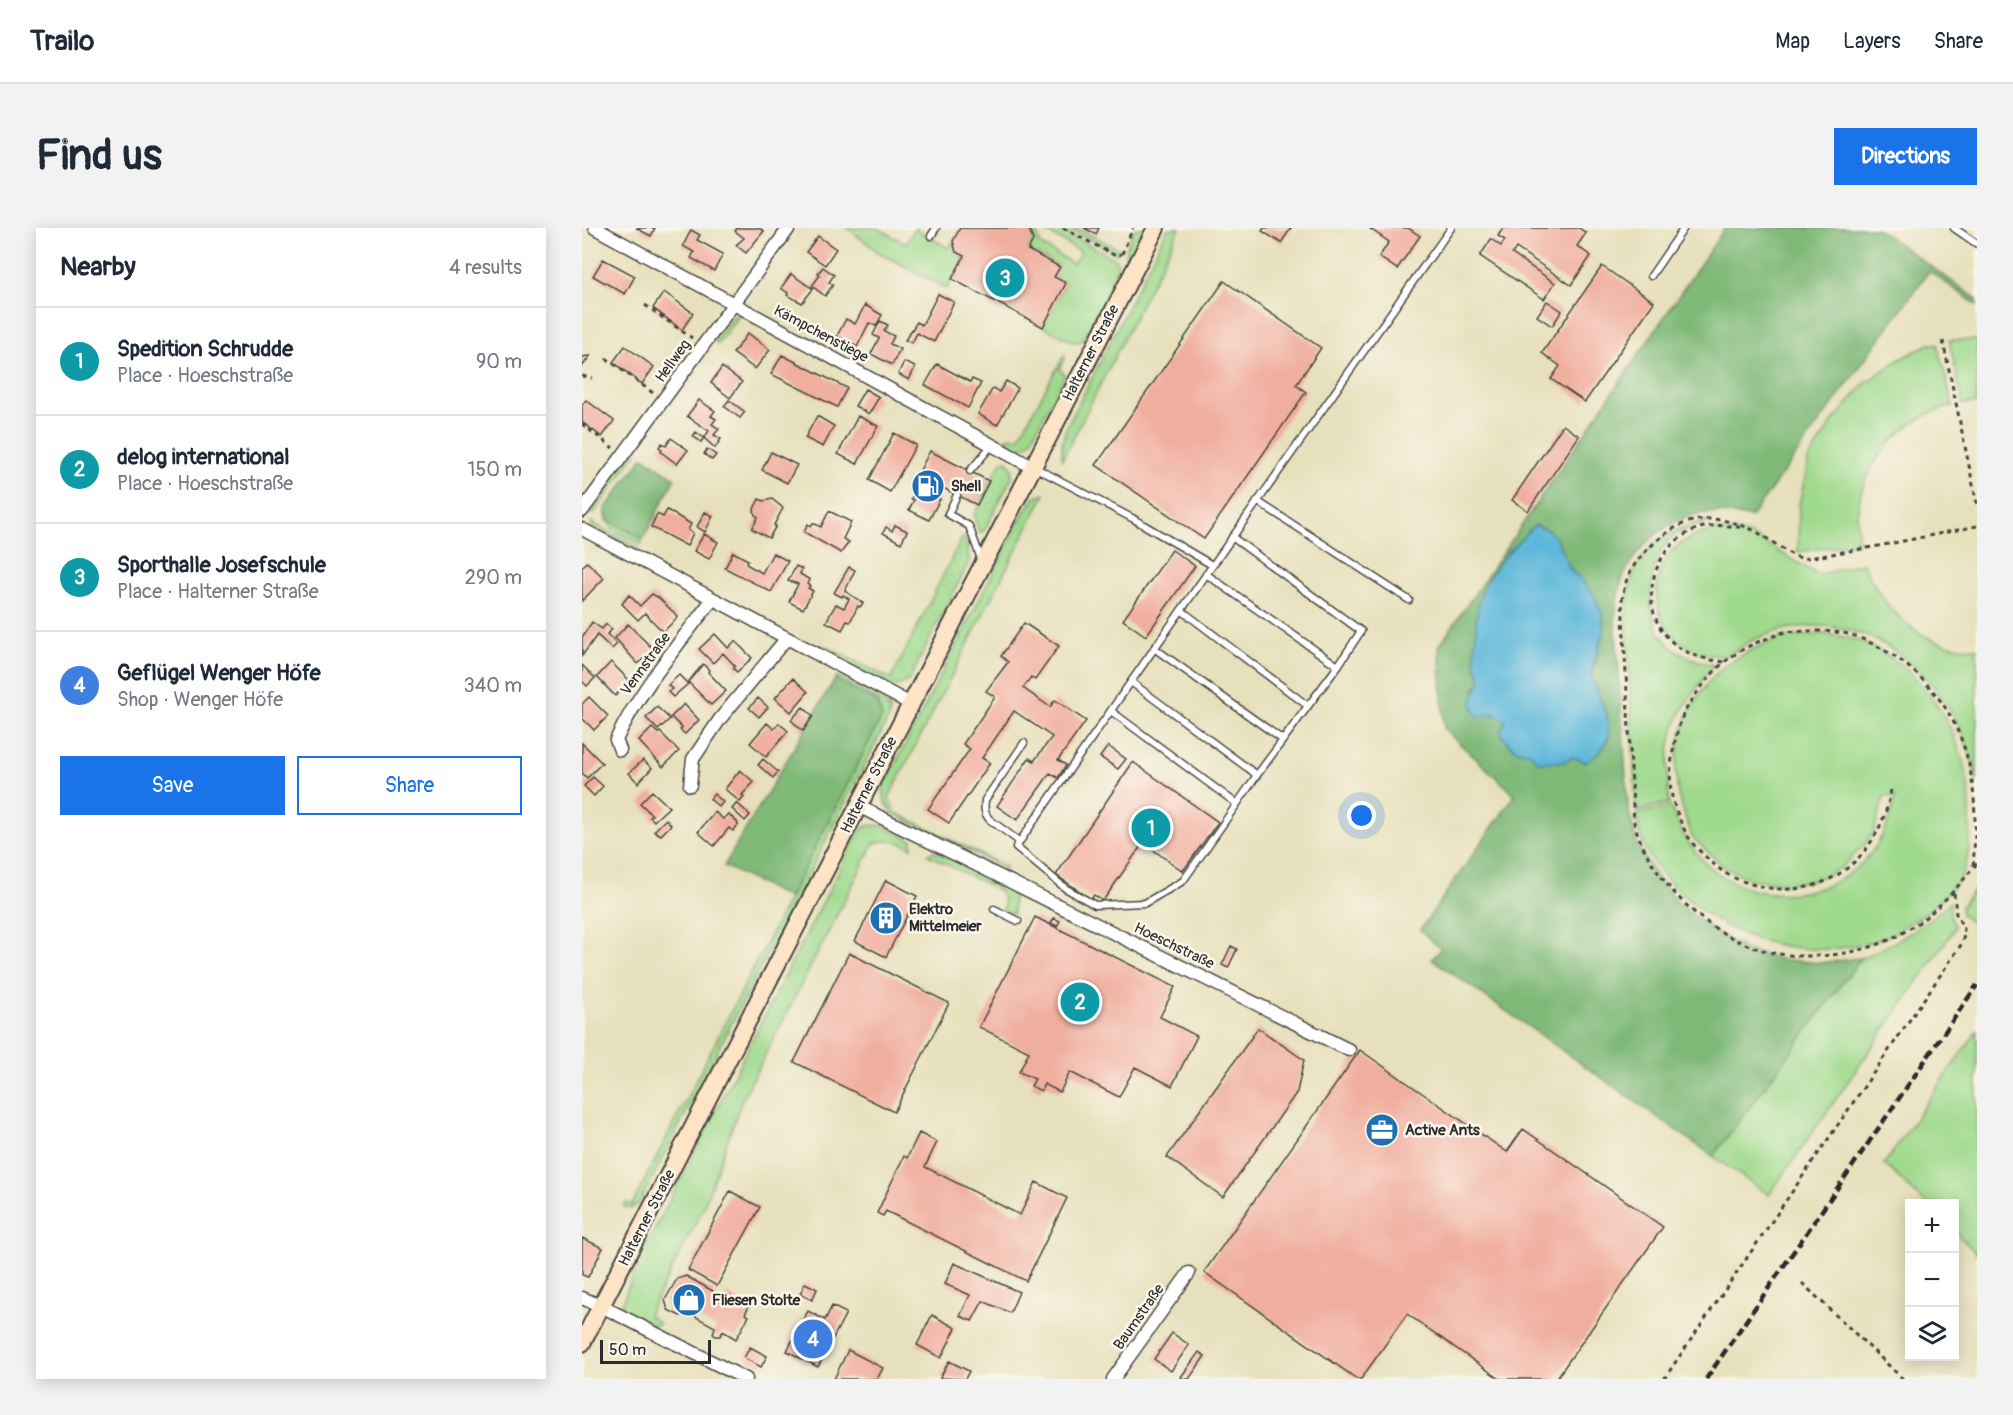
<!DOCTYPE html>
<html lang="en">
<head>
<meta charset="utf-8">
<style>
	body { margin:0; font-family:Pangolin,sans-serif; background:#f2f2f3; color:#1f2937 }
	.controls { position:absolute; right:18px; bottom:18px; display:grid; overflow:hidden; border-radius:0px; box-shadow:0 3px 15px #0003 }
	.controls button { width:54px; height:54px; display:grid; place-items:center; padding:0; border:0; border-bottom:2px solid #e0e1e3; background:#fff; color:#1f2937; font:30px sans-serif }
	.scale { position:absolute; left:18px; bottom:15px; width:111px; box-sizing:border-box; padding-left:6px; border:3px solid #2b2b2b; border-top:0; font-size:16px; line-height:21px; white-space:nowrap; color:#2b2b2b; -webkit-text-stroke:4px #fbf7ec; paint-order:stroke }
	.you { position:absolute; left:780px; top:588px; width:21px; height:21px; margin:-15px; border:4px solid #fff; border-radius:50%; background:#1a73e8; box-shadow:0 0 0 9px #1a73e833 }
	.badge { display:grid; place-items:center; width:39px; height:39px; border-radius:50%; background:#1a73e8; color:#fff; font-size:20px; font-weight:700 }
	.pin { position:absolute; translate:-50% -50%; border:3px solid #fff; box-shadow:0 2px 6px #0006 }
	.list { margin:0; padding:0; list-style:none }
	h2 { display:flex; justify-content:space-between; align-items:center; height:78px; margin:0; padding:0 24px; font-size:26px }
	h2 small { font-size:20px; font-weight:400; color:#747a83 }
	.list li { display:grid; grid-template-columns:39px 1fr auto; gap:18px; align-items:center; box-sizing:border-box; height:108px; padding:0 24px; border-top:2px solid #e0e1e3 }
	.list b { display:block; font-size:22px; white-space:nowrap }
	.list p { margin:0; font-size:20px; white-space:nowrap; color:#747a83 }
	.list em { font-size:20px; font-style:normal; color:#747a83 }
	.actions { display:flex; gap:12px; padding:18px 24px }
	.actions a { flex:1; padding:14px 0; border:2px solid #1a73e8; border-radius:0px; text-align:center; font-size:21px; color:#1a73e8 }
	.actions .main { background:#1a73e8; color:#fff }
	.icon { flex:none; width:33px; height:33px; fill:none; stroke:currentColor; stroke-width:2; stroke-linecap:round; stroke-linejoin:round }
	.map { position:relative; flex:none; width:1395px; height:1151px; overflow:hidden; border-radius:0px }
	header { display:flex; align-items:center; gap:36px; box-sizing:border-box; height:84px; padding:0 30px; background:#fff; border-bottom:2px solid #e0e1e3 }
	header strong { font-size:28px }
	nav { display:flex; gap:33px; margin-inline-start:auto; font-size:21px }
	.intro { display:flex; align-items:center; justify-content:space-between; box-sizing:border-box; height:144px; padding:0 36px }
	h1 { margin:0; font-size:42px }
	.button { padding:15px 27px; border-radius:0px; background:#1a73e8; color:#fff; font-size:21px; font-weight:700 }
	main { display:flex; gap:36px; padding:0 36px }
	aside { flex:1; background:#fff; border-radius:0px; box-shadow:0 3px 15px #0003 }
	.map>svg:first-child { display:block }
	.green { fill:#9fd98c; stroke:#65825c; stroke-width:1.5 }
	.forest { fill:#7fb978; stroke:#557252; stroke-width:1.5; fill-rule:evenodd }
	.water { fill:#5cb7da; stroke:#447182; stroke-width:1.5 }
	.building { fill:#f0ae9e }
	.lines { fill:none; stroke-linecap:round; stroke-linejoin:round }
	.lane-casing { stroke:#474641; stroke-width:9 }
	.street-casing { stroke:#474641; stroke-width:15 }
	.secondary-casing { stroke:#474641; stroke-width:20 }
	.path { stroke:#474641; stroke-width:3; stroke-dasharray:4.5 4.5; stroke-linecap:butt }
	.lane { stroke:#fff; stroke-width:6 }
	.street { stroke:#fff; stroke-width:12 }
	.secondary { stroke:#fee4c6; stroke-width:16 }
	.rail { stroke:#2b2b2b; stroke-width:4.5; stroke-dasharray:9 4.5; stroke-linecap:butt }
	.labels { text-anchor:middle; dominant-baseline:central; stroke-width:5; stroke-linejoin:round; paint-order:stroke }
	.street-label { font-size:15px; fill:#2b2b2b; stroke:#fbf7ec }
	.poi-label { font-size:15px; font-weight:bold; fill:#2b2b2b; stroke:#fbf7ec; text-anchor:start }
</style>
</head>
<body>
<header>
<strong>Trailo</strong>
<nav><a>Map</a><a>Layers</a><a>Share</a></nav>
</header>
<div class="intro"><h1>Find us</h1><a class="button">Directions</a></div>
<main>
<aside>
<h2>Nearby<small>4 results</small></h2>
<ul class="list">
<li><span class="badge" style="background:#0f9aa8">1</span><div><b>Spedition Schrudde</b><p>Place · Hoeschstraße</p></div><em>90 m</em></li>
<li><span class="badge" style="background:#0f9aa8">2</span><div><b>delog international</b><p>Place · Hoeschstraße</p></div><em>150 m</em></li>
<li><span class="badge" style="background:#0f9aa8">3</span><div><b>Sporthalle Josefschule</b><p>Place · Halterner Straße</p></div><em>290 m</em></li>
<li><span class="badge" style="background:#3f7fe0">4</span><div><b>Geflügel Wenger Höfe</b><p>Shop · Wenger Höfe</p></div><em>340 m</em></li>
</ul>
<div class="actions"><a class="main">Save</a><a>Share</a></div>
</aside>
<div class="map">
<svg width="1395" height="1151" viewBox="0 0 1395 1151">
	<rect width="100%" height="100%" fill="#fbf7ec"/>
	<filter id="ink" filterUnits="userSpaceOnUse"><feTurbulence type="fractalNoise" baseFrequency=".0167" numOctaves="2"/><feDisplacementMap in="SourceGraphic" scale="12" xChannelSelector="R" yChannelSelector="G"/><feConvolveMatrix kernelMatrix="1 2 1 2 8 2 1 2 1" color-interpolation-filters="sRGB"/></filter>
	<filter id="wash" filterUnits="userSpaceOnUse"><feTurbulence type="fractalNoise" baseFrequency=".008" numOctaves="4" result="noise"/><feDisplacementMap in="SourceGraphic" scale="24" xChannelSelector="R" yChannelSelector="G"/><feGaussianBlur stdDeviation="1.35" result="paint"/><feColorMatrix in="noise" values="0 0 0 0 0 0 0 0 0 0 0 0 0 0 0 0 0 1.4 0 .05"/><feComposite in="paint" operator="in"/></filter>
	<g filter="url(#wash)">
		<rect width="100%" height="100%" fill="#e7e0bc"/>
		<path class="green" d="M265 0H296L324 16 333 0H335L334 2 367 20 371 13 374 24 382 28 365 61 298 25Z
			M447 0H454L458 16 491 36 499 24 465 4 464 0H476L533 31 536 37 520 75 500 113 491 114 461 99 484 55 472 49 477 38 446 22 451 12Z
			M486 0H496L538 22 535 26Z
			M553 0H563L554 16 543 32 544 20Z
			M586 0H598L480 232V216L484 201Z
			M154 87H157L136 116 132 113 147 92Z
			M1367 112H1395V175L1381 176Z
			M1347 116H1355L1371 178C1320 189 1280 235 1275 287 1275 296 1276 306 1276 315L1216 324 1217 277 1227 230 1251 193 1281 157 1313 134Z
			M482 127 483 130 477 141 483 147 448 215 440 219 426 218 428 214 423 211 431 209 436 211Z
			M51 222 55 225 11 286 6 284Z
			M425 232 430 240V249L402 303 397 304 392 288 419 234Z
			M463 266 307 569 313 584 424 639 422 640 311 586 303 574 301 560 443 282 454 269Z
			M23 281 26 292 61 311 59 316C44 308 19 301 23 281Z
			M1130 293C1116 299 1101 300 1088 311 1077 322 1072 337 1070 352 1063 402 1085 427 1132 437 1091 490 1082 507 1087 575L1054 583C1052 542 1050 501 1048 459 1047 422 1037 372 1055 338 1069 310 1101 295 1130 293Z
			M9 294 57 320 55 323 10 299Z
			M1132 302 1164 305 1173 309 1236 347 1281 335C1302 383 1339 421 1395 420V554C1380 464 1300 381 1204 401 1193 404 1179 408 1169 413 1161 417 1150 427 1141 428 1136 428 1128 427 1123 426 1082 416 1062 370 1083 333 1093 314 1113 307 1132 302Z
			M380 310 384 311 385 314 387 334 327 452C320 457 315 459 306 457L235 420 237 417 245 419 309 451Z
			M1240 406C1250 407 1261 408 1271 411 1346 435 1391 518 1388 593 1388 609 1387 633 1380 647 1375 657 1352 679 1342 686 1329 695 1314 705 1299 711 1239 731 1173 721 1122 684 1092 662 1054 626 1055 586L1088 578C1100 606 1112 629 1138 647 1180 676 1245 671 1281 634 1298 617 1308 594 1313 570L1302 568 1292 604 1283 616 1261 638 1248 646 1228 653 1204 656 1169 651 1143 640 1110 609 1096 567 1094 542 1096 518 1104 491 1113 472 1129 451 1142 438 1173 420 1201 409Z
			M255 448 300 471 307 482 308 481 307 489 57 976 48 981 42 979 44 975 50 977 300 489 295 473 253 451Z
			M293 597 301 598 330 612V620C317 613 307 611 292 615L160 872 120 983 66 1087 77 1095 73 1098C61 1093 44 1090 39 1078L57 1032 277 604 284 598Z
			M352 623 423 657 431 669V686L421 682C423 673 422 668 416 662L346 627Z
			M1395 657V685L1389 694 1379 687V679Z
			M1368 674V687L1373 698 1369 706 1187 967 1131 928 1279 730C1313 716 1341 699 1368 674Z
			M1395 803V1026L1373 1004 1372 976 1343 975 1302 936Z"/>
		<path class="forest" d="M1143 0H1294L1395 71V77L1347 43 1169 289C1155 288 1138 283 1123 285 1089 289 1057 315 1042 347 1036 361 1034 377 1033 392L1046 578 1055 617 1075 650 1097 676 1130 702 1162 721 1197 731 1237 735 1279 730 1131 928 850 731 859 721 838 702 933 567 862 501 857 418ZM975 312 989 343 997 349 1021 404 1009 447 1025 488 991 529 982 534C972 531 957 529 949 524 931 513 932 484 902 487L892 462 899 452 897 443 902 358 927 322Z
			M61 229 93 250 61 311 26 292 23 281Z
			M253 451 295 474 300 489 207 670 142 638Z"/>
		<path class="water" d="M953 297 968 303 975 312 989 343 997 349 1012 367 1021 388V404L1009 447 1025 488 1027 508 1019 523 1004 534 991 529 982 534H956L948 524C933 525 926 516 918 504L924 493 912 486 898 489C882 478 894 464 899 452L897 443 893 439C894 420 892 390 897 373 905 342 931 319 953 297Z"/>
		<g id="blocks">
			<path class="building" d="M54 0H73L69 8Z
				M155 0H177L182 3 164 25 154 17 162 10 153 3Z
				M378 0H447L451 12 446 22 478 39 472 49 484 55 461 99 370 51 382 28 374 24 371 13Z
				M502 0H517L514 6Z
				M682 0H709L699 15 680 3Z
				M787 0H826L838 8 815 41 797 29 807 14Z
				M921 0H997L1004 5 995 18 1009 28 989 57 934 20 930 26 973 55 962 71 898 28 909 11 919 18 923 12 916 8Z
				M109 2 118 7 115 12 141 26 132 43 109 30 112 24 101 18Z
				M236 8 254 21 243 37 224 24Z
				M21 31 53 48 43 66 11 48Z
				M1020 38 1072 74 1003 174 969 151 978 138 960 125Z
				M241 39 252 47 247 54 251 57 243 68 230 58 238 47 236 45Z
				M209 46 231 61 220 75 205 67 206 65 199 60Z
				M642 53 739 120 714 157 724 164 622 311 514 237Z
				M82 64 111 85 100 102 71 80Z
				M356 66 372 74 352 114 335 105 330 115 323 112 335 94 340 97Z
				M965 73 980 83 970 98 955 88Z
				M283 77 300 87 294 98 287 95 275 119 255 108 264 91 273 96Z
				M298 93 306 97 302 103 312 108 308 116 318 121 310 137 289 126 297 110 291 107Z
				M166 105 188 122 173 141 151 125Z
				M43 118 72 139 60 156 31 134Z
				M200 127 265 160 255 179 189 146Z
				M8 128 0 139V129Z
				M322 134 333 139 327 152 316 146Z
				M355 136 388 154 390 151 399 155 386 180 343 157Z
				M140 139 160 154 148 170 129 155Z
				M424 153 436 160 415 197 396 186 411 160 417 164Z
				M283 161 297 169 287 186 273 178Z
				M4 172 32 193 20 209 0 194V177Z
				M117 172 133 183 129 188 134 191 130 196 137 201 132 207 139 211 133 220 122 210 119 214 111 208 114 204 122 210 127 203 105 188Z
				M147 172 163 184 158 190 142 178Z
				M235 188 252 198 241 219 223 210Z
				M276 188 296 198 275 236 256 226Z
				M981 197 997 208 946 283 930 272Z
				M312 205 334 217 308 264 287 252Z
				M89 210 106 222 95 236 79 224 80 222 77 219 80 215 84 218Z
				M125 221 134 227 130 232 122 226Z
				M348 223 407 253 395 277 357 258 351 268 358 271 347 292 327 282 332 272 329 271 340 250 335 248Z
				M189 224 215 237 205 255 180 242Z
				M177 271 182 273 190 271 201 280 192 297 194 298 187 310 170 301 176 289 173 287 172 281Z
				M85 282 109 296 106 302 111 305 105 318 69 299 75 286 81 289Z
				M247 283 269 294 261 311 267 314 259 325 222 304 226 296 229 298 231 295 239 299Z
				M123 284 131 288 123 304 115 299Z
				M313 297 325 303 319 315 301 305 304 299 310 303Z
				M122 306 136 314 127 331 112 323Z
				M590 322 613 338 564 408 541 392Z
				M151 324 166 332 164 336 180 345 191 325 206 333 189 364 143 340Z
				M5 334 22 350 0 373V339Z
				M214 338 220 341 218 346 228 352 225 356 228 358 226 360 231 363 221 381 207 374 216 356 206 353Z
				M267 339 273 342 263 363 281 375 278 379 276 378 268 394 265 393 260 402 244 394 254 376 262 380 267 371 261 367 260 369 252 365Z
				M70 366 77 370 96 389 81 404 63 385 56 392 40 376 47 367 58 378Z
				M10 394 20 401 24 396 30 401 25 406 35 416 30 421 15 407 0 428V409Z
				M442 395 477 418 453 452 449 449 441 460 468 479 473 472 504 493 476 532 484 537 476 550 468 545 435 592 415 578 447 530 452 533 470 509 432 483 400 530 408 535 367 595 346 581 388 521 381 516 413 469 404 463 426 434 419 428Z
				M46 396 71 421 56 436 33 410Z
				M133 406 146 420 153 413 170 430 155 444 151 440 153 438 141 425 131 435 117 421Z
				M29 434 48 453 33 468 15 449Z
				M121 436 127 442 126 444 144 463 129 477 106 454Z
				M0 437 13 450 5 458 0 453Z
				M97 447 106 456 91 469 86 464 90 461 86 457Z
				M211 450 226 464 209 484 193 470Z
				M7 469 26 488 12 502 0 490V476Z
				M176 470 186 479 177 489 167 480Z
				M102 476 117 492 103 506 98 502 100 500 89 489Z
				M75 479 88 491 76 502 64 490Z
				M221 479 231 488 221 503 209 492Z
				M185 495 192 501 197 495 206 503 184 529 168 515Z
				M70 500 76 505 78 504 97 523 81 539 57 513Z
				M0 515 20 535 5 550 0 545Z
				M526 518 544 531 536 541 518 529Z
				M181 531 196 544 191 550 176 537Z
				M61 532 70 540 56 555 47 545Z
				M551 534 636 594 601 643 561 615 521 673 512 667 509 671 474 647Z
				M158 542 172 554 160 567 162 569 158 574 143 561Z
				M11 549 21 558 12 568 2 558Z
				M70 563 87 579 72 593 68 589 70 587 58 575Z
				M132 566 141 574 137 579 128 571Z
				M155 575 168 587 163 593 150 581Z
				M133 584 141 591 146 586 155 594 156 597 151 603 147 600 132 618 116 604Z
				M84 591 89 597 79 607 72 603Z
				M304 652 335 668 304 729 273 713Z
				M453 689 593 759 578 789 615 808 590 858 553 839 537 869 488 844 478 864 462 856 459 863 449 858 453 851 437 844 447 824 397 799Z
				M472 690 478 693 475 698 469 695Z
				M649 718 655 721 646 740 640 737Z
				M267 725 367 775 312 884 212 834Z
				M676 800 722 832 715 864 641 969 585 929Z
				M778 822 925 924 941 901 1081 999 974 1151H918L825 1086 779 1151H775L622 1044Z
				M337 905 355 914 343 939 438 987 454 954 485 970 444 1053 304 983 301 988 295 985 322 928 325 930Z
				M148 963 178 979 135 1058 106 1042Z
				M0 1010 21 1020 6 1049 0 1047Z
				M372 1035 437 1064 428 1085 401 1073 390 1093 378 1088 388 1067 363 1056Z
				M104 1048 131 1063 132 1069 141 1074 145 1066 167 1078 163 1086 167 1088 154 1111 141 1103 138 1108H134L131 1106 133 1099 107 1085 98 1088 86 1082 83 1072 95 1051Z
				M223 1055 235 1061 230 1072 218 1066Z
				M250 1078 264 1085 236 1139 205 1123 226 1083 243 1092Z
				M350 1087 374 1100 359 1130 335 1117Z
				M590 1105 607 1117 589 1143 572 1131Z
				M168 1119 185 1128 179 1139 162 1130Z
				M266 1122 301 1140 295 1151H252Z
				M617 1124 623 1128 607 1151H602L599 1149Z
				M367 1133 387 1143 383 1151 358 1150Z"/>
		</g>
	</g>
	<g filter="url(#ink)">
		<use href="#blocks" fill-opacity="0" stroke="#474641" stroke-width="1.5"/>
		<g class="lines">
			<g class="lane-casing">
				<path id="lane" d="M1372 0 1395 16
					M349 8 354 0
					M1069 48 1102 0
					M452 239 550 290 630 337
					M388 243 410 217
					M375 267 366 286 387 298 399 331
					M675 273 827 372
					M650 309 779 403 756 438
					M624 346 756 438 726 478
					M599 382 726 478 701 512
					M572 420 701 512 675 547
					M549 454 675 547 655 576
					M529 483 655 576 601 653 563 675 513 677 483 660 434 619C577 412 723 206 869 0
					M438 614 407 591C402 585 402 580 403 572L442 515
					M412 681 436 693"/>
			</g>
			<g class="street-casing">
				<path id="street" d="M13 0 450 239
					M0 283 207 0
					M0 301 329 476
					M38 522 34 512C58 461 96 417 130 372
					M108 557 111 531 138 491 204 411
					M276 578 767 822
					M0 1070 19 1078 164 1151
					M531 1151 607 1045"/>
			</g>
			<g class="secondary-casing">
				<path id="secondary" d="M0 1115 574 0"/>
			</g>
			<path class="path" d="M481 0 534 28 539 26
				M540 26 551 0
				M63 77 110 110
				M1361 113 1395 276
				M24 130 71 165
				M0 148 10 150
				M0 196 31 220
				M1395 298C1350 307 1306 317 1261 324 1248 326 1233 330 1220 330 1210 330 1181 306 1169 301 1130 284 1100 288 1069 318 1051 336 1044 346 1040 372L1052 595C1070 657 1133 716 1198 726 1231 731 1271 727 1302 714 1342 697 1369 668 1395 635
				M1142 434C1122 431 1103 427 1088 412 1051 376 1073 310 1122 299 1135 296 1149 298 1163 300
				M1309 562C1298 628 1245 674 1177 658 1165 655 1149 650 1139 642 1131 636 1112 619 1107 610 1101 601 1092 579 1090 568 1085 549 1092 511 1099 492 1105 477 1116 463 1126 451 1140 433 1160 420 1181 412 1188 410 1195 406 1203 404 1210 403 1218 404 1225 403 1240 403 1256 403 1270 407 1277 409 1284 413 1291 416 1325 433 1353 459 1371 493 1395 539 1395 589 1391 639
				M1220 1055 1321 1151
				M1082 1151 1381 714 1382 701 1374 686 1372 664"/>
			<use href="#lane" class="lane"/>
			<use href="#street" class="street"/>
			<use href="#secondary" class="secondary"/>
			<path class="rail" d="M1124 1151 1395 757"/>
		</g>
	</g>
	<defs>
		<g id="fuel-disc" transform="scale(1.725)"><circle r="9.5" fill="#1f6fb2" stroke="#fbf7ec"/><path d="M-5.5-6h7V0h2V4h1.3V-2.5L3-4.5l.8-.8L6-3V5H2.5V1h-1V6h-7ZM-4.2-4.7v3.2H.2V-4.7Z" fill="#fff"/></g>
		<g id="building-disc" transform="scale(1.725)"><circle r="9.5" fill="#1f6fb2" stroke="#fbf7ec"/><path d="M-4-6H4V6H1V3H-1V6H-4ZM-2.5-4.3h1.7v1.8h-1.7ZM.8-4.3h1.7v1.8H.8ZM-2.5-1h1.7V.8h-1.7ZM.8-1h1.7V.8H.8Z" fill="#fff"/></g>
		<g id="office-disc" transform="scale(1.725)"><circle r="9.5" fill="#1f6fb2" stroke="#fbf7ec"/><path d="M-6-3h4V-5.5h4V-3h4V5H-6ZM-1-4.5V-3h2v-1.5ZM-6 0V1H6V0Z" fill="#fff"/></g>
		<g id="shop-disc" transform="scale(1.725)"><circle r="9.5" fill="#1f6fb2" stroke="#fbf7ec"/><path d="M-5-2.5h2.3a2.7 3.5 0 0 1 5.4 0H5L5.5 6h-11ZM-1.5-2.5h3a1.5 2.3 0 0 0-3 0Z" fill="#fff"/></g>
	</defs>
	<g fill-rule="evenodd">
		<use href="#fuel-disc" x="346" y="258"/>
		<use href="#building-disc" x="304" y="690"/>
		<use href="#office-disc" x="800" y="902"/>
		<use href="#shop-disc" x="107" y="1072"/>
	</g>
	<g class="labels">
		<g class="street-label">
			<text transform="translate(239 106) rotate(28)">Kämpchenstiege</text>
			<text transform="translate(509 125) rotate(-63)">Halterner Straße</text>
			<text transform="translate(91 133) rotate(-54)">Hellweg</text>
			<text transform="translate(64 436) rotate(-54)">Vennstraße</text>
			<text transform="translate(287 557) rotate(-63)">Halterner Straße</text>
			<text transform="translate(592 718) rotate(26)">Hoeschstraße</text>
			<text transform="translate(65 990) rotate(-63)">Halterner Straße</text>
			<text transform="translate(557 1089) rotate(-55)">Baumstraße</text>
		</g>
		<g class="poi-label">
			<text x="369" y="258">Shell</text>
			<text x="327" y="681">Elektro<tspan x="327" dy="17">Mittelmeier</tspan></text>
			<text x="823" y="902">Active Ants</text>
			<text x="130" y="1072">Fliesen Stolte</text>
		</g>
	</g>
</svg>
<div class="controls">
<button>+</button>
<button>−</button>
<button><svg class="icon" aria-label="layers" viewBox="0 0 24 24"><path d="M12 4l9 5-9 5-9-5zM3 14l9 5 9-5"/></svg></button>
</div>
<div class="scale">50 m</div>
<div class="you"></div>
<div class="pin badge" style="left:569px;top:600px;background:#0f9aa8">1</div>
<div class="pin badge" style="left:498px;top:774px;background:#0f9aa8">2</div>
<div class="pin badge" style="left:423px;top:50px;background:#0f9aa8">3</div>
<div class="pin badge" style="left:231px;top:1111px;background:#3f7fe0">4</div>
</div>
</main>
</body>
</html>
